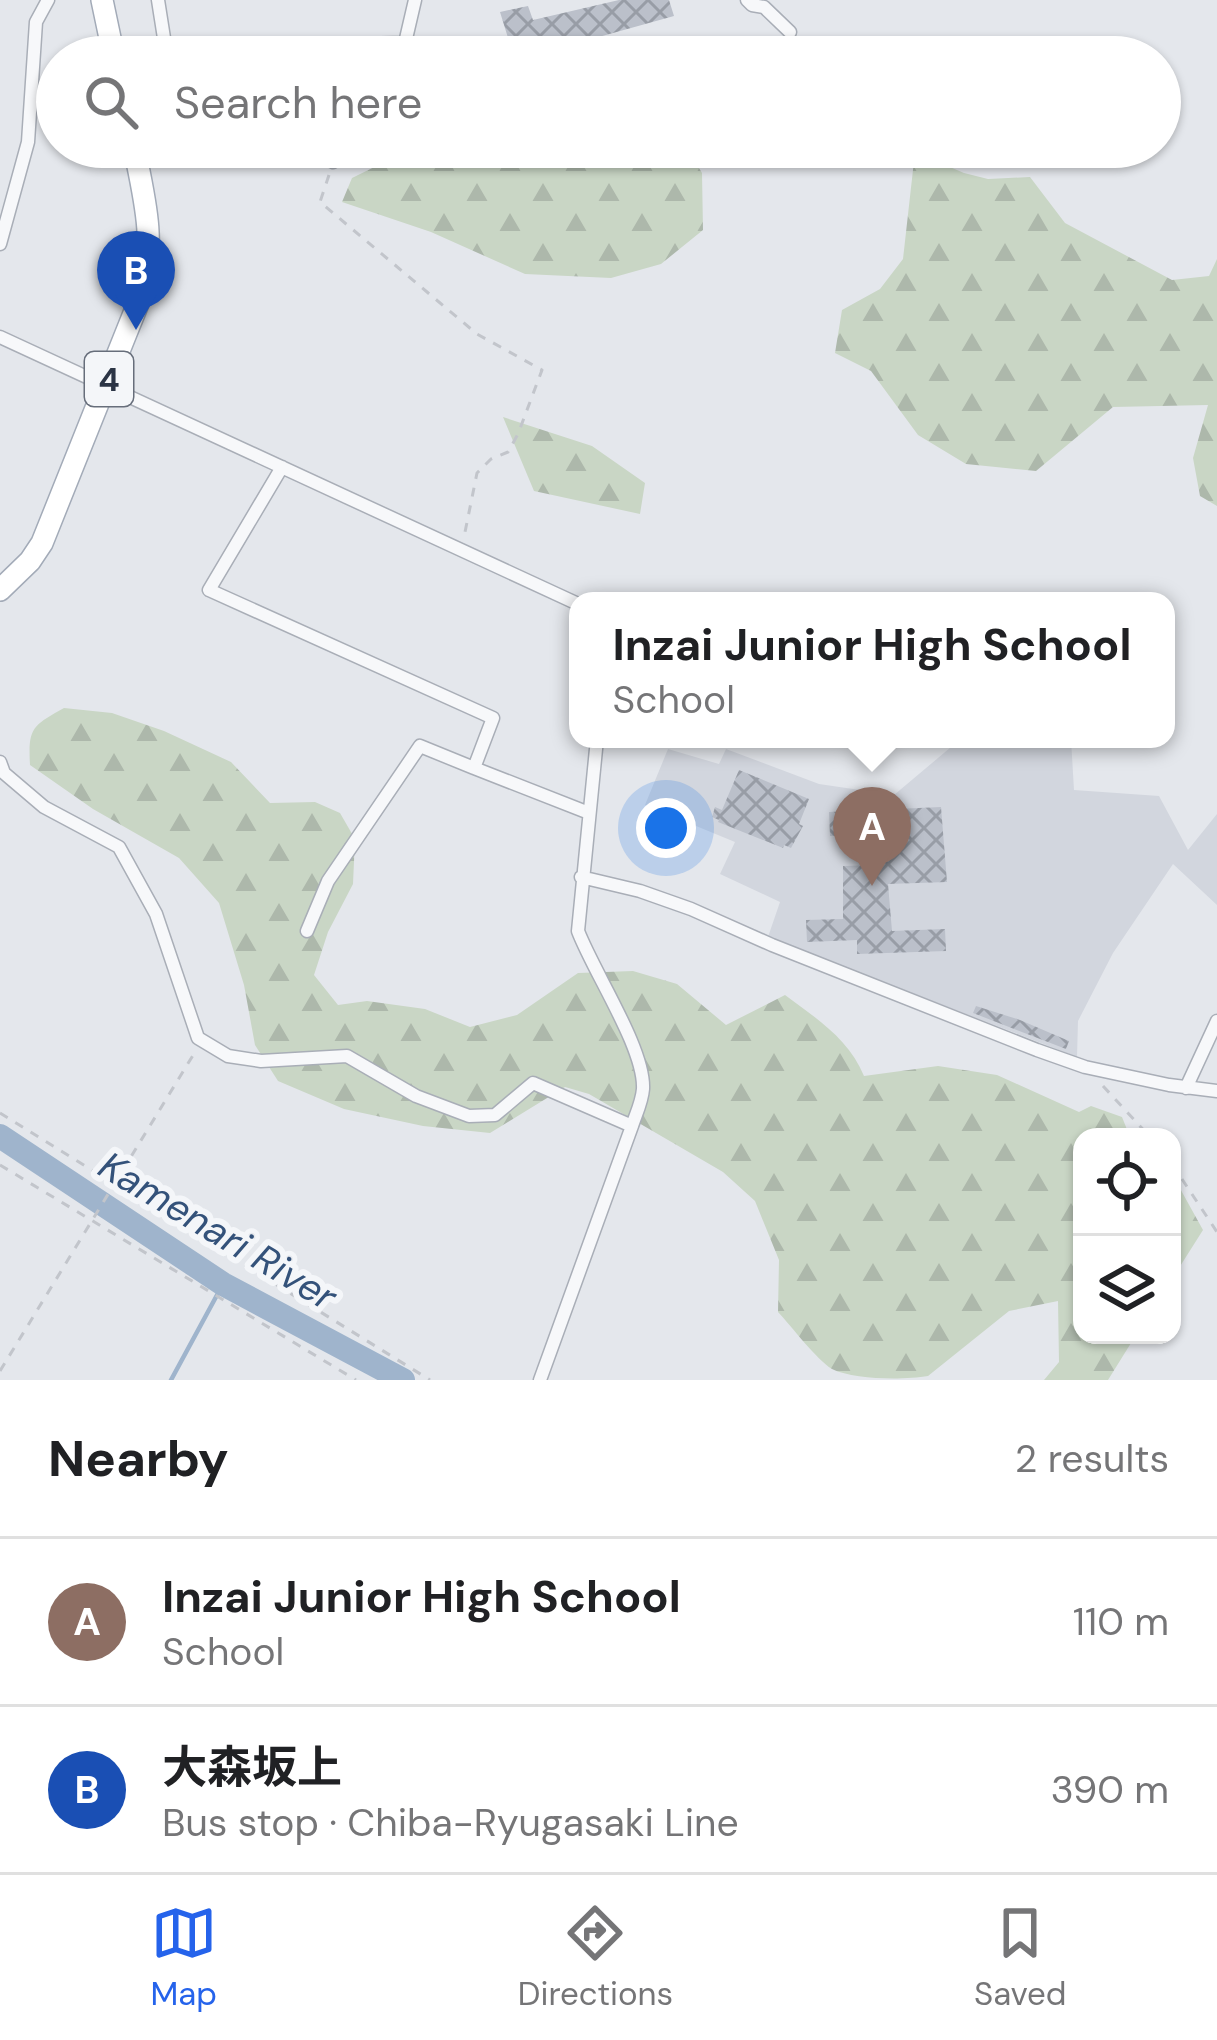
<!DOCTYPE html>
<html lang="en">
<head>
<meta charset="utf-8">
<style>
	body { margin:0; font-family:"DM Sans","Noto Sans JP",sans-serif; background:#f6f6f6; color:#202124 }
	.controls { position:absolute; right:36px; bottom:36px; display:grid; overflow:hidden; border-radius:24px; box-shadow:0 3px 9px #0004 }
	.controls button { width:108px; height:108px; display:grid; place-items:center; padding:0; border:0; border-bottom:3px solid #e0e0e0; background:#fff; color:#202124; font:60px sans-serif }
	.you { position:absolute; left:666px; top:828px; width:42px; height:42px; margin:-30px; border:9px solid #fff; border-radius:50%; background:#1a73e8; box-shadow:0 0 0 18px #1a73e833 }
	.badge { display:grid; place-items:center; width:78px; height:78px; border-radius:50%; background:#2563eb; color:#fff; font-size:39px; font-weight:700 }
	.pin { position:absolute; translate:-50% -99px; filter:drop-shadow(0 3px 6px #0008) }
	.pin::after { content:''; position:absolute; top:63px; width:42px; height:36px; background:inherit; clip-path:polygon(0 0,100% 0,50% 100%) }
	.popup { position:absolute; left:569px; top:592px; width:606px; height:156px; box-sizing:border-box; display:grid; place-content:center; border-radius:24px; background:#fff; filter:drop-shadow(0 3px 9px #0005); font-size:39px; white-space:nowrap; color:#757577 }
	.popup b { font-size:45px; color:#202124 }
	.popup::after { content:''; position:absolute; left:50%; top:100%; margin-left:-24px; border:24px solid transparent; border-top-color:#fff }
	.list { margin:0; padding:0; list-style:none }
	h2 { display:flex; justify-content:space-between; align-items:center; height:156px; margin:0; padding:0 48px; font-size:51px }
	h2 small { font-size:39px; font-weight:400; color:#757577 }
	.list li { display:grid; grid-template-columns:78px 1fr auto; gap:36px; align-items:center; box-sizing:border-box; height:168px; padding:0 48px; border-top:3px solid #e0e0e0 }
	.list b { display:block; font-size:45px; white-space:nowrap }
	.list p { margin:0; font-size:39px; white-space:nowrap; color:#757577 }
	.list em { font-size:39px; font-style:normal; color:#757577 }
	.icon { flex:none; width:66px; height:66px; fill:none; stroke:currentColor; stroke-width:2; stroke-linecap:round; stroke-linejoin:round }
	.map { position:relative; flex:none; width:1217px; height:1380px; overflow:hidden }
	.search { position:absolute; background:#fff; box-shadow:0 3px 9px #0004; left:36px; right:36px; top:36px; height:132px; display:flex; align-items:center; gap:30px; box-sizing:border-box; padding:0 42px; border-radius:66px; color:#757577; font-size:45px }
	.sheet { height:492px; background:#fff }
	nav { display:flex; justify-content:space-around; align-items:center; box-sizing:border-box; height:168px; border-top:3px solid #e0e0e0; background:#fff; font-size:33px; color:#757577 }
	nav a { display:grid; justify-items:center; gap:6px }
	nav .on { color:#2563eb }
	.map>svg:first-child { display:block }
	.built { fill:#d2d6de }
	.forest { fill:url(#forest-firs) }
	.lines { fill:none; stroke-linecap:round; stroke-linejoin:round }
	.stream { stroke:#9fb4cc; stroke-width:4.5 }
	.river { stroke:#9fb4cc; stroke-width:24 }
	.building { fill:url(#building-cross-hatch) }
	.minor-casing { stroke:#a9aeb7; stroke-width:15 }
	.primary-casing { stroke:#a3abb8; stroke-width:24 }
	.path { stroke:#c2c5cb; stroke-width:3; stroke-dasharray:9 9; stroke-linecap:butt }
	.minor { stroke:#f7f8fa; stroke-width:12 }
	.primary { stroke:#fff; stroke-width:21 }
	.labels { text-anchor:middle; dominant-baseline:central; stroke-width:12; stroke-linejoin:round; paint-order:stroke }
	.shield { fill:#f4f6f9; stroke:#676e7b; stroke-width:3 }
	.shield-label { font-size:33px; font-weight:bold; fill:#2b3445 }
	.water-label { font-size:39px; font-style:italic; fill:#34527a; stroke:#f4f6f9 }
</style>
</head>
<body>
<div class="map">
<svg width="1217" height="1380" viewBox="0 0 1217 1380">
	<defs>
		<pattern id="forest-firs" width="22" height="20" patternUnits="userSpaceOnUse" patternTransform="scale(3)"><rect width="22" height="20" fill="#c9d6c5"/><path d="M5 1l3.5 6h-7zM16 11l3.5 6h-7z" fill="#adb8ab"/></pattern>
		<pattern id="building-cross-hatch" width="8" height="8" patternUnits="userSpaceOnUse" patternTransform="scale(3)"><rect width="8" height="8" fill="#bbc0ca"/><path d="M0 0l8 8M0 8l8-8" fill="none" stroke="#989da6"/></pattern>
	</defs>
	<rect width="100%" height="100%" fill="#e4e7ec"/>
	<path class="built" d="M980 739H987L992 743 1014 742 1015 739H1071L1074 790 1159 796 1188 850 1217 814V905L1173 864 1113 953 1078 1021 1077 1057 768 937 780 902 720 874 735 842 645 805 668 749 719 764 726 749 819 784 894 795 957 742Z"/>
	<path class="forest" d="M415 147H686L702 173 703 230 661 264 611 278 525 274 431 232 342 202 352 178Z
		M915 152 964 173 988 179 1030 177 1065 223 1172 280 1209 276 1217 259V506L1200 496 1193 458 1208 405 1113 407 1036 471 966 464 918 435 871 371 835 353 842 310 880 289 903 259Z
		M503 417 592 446 645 483 640 514 534 491Z
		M64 708 112 713 164 731 231 762 270 803 315 802 340 813 355 839 353 884 328 932 314 975 338 1005 367 1001 425 1009 470 1027 517 1015 578 973 633 971 677 984 726 1025 785 995C816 1018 849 1039 864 1076L938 1066 997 1075 1079 1112 1091 1106 1122 1117 1130 1137H1082V1335H1136L1108 1380H1044L1059 1362 1058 1301 1009 1311 928 1376C904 1380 854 1380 832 1369 816 1359 792 1327 778 1312L779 1260 755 1201 723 1172 589 1094 565 1087 490 1133 423 1126 344 1109 278 1081 255 1045 244 985 219 903 179 858 93 809 30 765C28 728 32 726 64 708Z
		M1172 1174 1203 1230 1172 1279Z"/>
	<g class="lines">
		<path class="stream" d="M171 1380 223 1284"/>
		<path class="river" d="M0 1136 223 1284 403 1380"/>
	</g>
	<path class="building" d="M619 0H669L674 16 527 57H514L500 12 528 6 533 20Z
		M739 770 809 799 799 824 803 826 791 848 784 845 783 848 718 822 719 820 712 817 715 807 722 810Z
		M941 807 947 882 888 884 892 931 945 929 946 951 857 954V940L807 942 806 920 843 919V866L873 865 872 845 861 846V835L830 836 829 812Z
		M976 1006 1020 1020 1069 1041 1066 1049 973 1013Z"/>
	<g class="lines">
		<g class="minor-casing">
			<path id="minor" d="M158 0 167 57
				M747 0 752 5 764 7 790 32
				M204 57 262 46 405 43 415 0
				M326 147 335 155 333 162
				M0 244 28 142 36 22 48 0
				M0 337 578 604
				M282 467 209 590 493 718 474 768 589 813
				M0 762 4 773 44 807 119 847 156 914 198 1038 228 1056 261 1061 347 1056 416 1096 469 1116 495 1115 533 1083 632 1126
				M581 877 640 891 691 909 772 945 1037 1050 1085 1067 1169 1085 1217 1091
				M307 931 328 881 420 746 474 768
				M1186 1088 1217 1021
				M540 1380 632 1126C636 1114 642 1102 643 1089 645 1049 594 973 578 931L597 739"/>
		</g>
		<g class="primary-casing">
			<path id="primary" d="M102 0 114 57
				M0 590 30 561 42 543 141 296C156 241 145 201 134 147"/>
		</g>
		<path class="path" d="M329 175 320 202 477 334 542 370 518 434 508 452 491 459 477 473 464 537
			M1103 1086 1150 1137
			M0 1113 430 1380
			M1172 1164 1217 1232
			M0 1165 356 1380
			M0 1371 195 1052"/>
		<use href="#minor" class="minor"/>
		<use href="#primary" class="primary"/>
	</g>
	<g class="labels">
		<rect class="shield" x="85" y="352" width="48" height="54" rx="9"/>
		<g class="shield-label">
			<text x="109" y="379">4</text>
		</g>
		<g class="water-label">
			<text transform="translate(218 1231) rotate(31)">Kamenari River</text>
		</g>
	</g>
</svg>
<div class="controls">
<button><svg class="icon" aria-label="locate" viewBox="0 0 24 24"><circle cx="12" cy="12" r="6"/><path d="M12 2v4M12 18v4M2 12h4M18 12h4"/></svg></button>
<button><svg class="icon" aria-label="layers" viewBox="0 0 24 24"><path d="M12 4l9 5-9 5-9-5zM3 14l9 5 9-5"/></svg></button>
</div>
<div class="you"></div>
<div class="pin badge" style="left:872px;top:886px;background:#8d6e63">A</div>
<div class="popup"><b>Inzai Junior High School</b>School</div>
<div class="pin badge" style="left:136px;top:330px;background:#1a4fb4">B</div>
<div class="search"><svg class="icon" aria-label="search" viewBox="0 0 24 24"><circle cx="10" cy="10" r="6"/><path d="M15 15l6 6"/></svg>Search here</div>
</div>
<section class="sheet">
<h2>Nearby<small>2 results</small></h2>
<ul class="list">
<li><span class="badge" style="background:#8d6e63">A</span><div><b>Inzai Junior High School</b><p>School</p></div><em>110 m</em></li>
<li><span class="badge" style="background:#1a4fb4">B</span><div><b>大森坂上</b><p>Bus stop · Chiba-Ryugasaki Line</p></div><em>390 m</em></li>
</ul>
</section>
<nav>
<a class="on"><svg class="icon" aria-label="map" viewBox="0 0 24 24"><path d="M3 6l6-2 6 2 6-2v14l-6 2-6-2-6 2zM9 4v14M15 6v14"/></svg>Map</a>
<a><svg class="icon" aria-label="directions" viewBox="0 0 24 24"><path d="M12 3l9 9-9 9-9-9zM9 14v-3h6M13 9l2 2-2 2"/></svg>Directions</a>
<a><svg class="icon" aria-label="saved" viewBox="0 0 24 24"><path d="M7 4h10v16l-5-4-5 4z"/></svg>Saved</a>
</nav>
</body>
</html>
